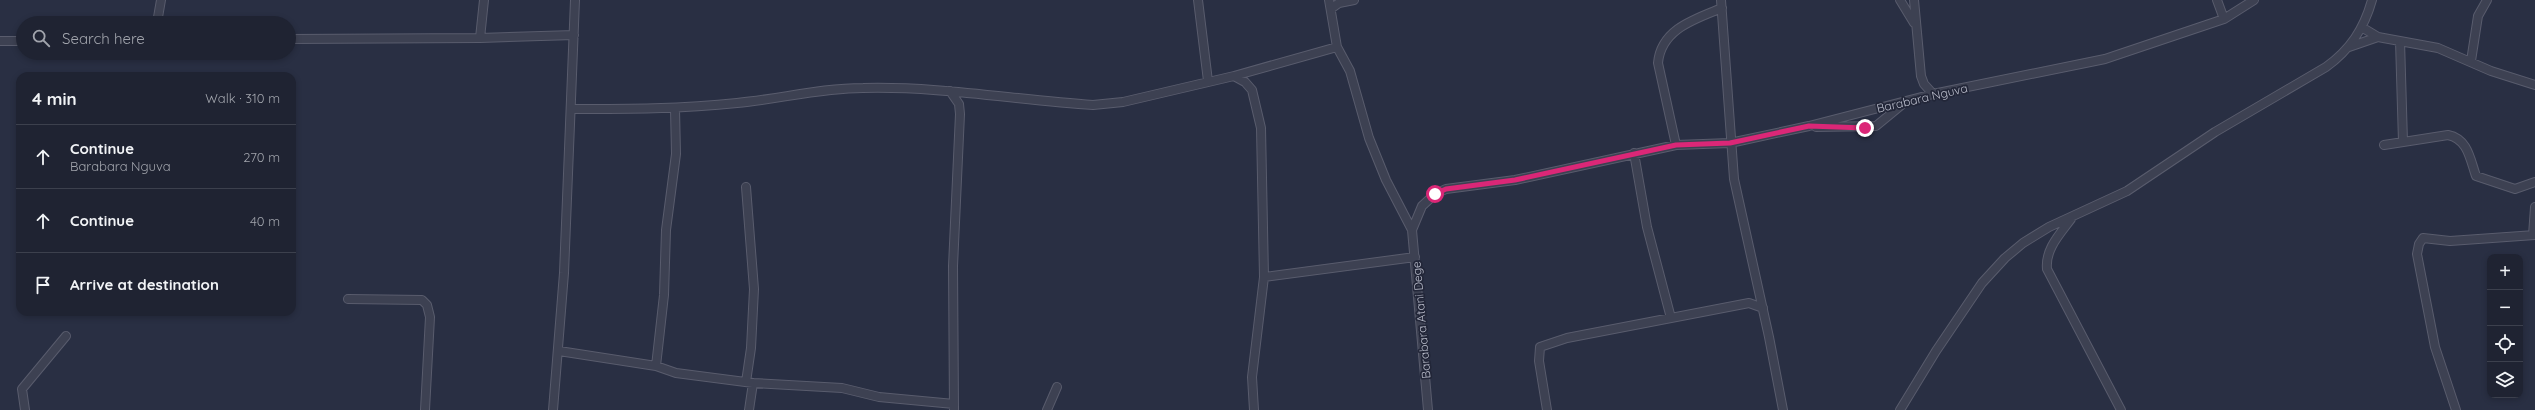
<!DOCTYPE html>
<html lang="en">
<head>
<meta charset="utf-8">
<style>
	body { margin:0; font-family:Quicksand,sans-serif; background:#272b3a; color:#f1f3f6 }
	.controls { position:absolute; right:12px; bottom:12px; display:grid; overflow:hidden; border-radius:8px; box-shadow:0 2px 6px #0003 }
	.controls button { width:36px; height:36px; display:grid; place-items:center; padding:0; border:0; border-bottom:1px solid #3c404d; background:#1f2332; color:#f1f3f6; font:20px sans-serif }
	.stop { position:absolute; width:12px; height:12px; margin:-9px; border:3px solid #db2777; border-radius:50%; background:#fff }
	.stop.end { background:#db2777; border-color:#fff; box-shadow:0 1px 4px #0008 }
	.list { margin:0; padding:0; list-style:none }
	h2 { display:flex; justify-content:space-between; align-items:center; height:52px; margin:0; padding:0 16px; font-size:17px }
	h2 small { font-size:13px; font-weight:400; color:#a1a4ac }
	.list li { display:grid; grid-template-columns:26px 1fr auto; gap:12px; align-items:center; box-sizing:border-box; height:64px; padding:0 16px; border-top:1px solid #3c404d }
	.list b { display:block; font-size:15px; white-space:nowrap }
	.list p { margin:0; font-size:13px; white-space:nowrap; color:#a1a4ac }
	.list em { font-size:13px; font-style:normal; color:#a1a4ac }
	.icon { flex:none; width:22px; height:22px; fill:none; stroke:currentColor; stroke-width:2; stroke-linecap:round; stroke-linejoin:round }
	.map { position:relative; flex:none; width:2535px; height:410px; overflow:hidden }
	.search { position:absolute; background:#1f2332; box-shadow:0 2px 6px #0003; left:16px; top:16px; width:280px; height:44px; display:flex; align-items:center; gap:10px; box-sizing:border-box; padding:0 14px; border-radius:22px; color:#a1a4ac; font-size:15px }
	.panel { position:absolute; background:#1f2332; box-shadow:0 2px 6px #0003; left:16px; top:72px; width:280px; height:244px; border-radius:12px }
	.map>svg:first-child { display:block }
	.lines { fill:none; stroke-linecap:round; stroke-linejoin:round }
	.street-casing { stroke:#595c6d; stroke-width:10 }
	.street { stroke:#3d4152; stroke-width:8 }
	.route { stroke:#db2777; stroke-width:5 }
	.labels { text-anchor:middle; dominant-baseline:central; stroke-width:3.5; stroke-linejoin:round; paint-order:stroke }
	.street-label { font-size:12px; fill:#bbbecc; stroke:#222638 }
</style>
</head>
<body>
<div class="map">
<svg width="2535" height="410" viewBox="0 0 2535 410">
	<rect width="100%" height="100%" fill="#292f43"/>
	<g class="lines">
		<g class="street-casing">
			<path id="street" d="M1198 0 1208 81
				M1329 0 1337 47 1350 71 1369 138 1386 180 1412 230 1428 410
				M1721 0 1734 179 1769 337 1783 410
				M1900 0 1914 23
				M1914 0 1921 76 1924 84 1933 94
				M2217 0 2224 19
				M1332 8 1339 3 1354 0
				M157 23 161 0
				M2363 28 2378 37 2438 48 2491 71 2535 85
				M480 38 484 0
				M289 39 480 38 574 35
				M0 41H23
				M2400 41 2403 142
				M2349 47 2378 37
				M2471 61 2478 16 2487 0
				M1234 76 1337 47
				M950 91 959 104 960 114 953 266 954 410
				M571 109C626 109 682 109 737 103 780 99 820 88 863 88 940 86 1016 100 1093 105L1123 102 1234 76 1245 82 1252 90 1261 128 1264 277 1252 377 1254 410
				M1816 127 1876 126 1904 103
				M1676 145 1658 63C1661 29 1695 19 1722 8
				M2384 145 2448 135C2468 139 2470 159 2476 176L2515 189 2535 182
				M1634 153 1647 227 1671 318
				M746 187 754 289 751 348 746 382
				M2071 219C2060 234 2045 249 2047 269L2121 410
				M1412 230 1422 206 1435 194 1446 189 1515 180 1676 145 1730 143 1809 126 1933 94 2105 59 2224 19 2254 0
				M2533 235 2535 207
				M1264 277 1415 257
				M348 299 422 300 427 305 430 317 425 410
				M559 351 656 366 676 373 753 383 842 388 879 397 954 404
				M656 366 664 295 666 230 676 154 675 109
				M25 410 22 389 66 336
				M553 410 564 273 575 0
				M749 410 753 383
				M1047 410 1057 387
				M1547 410 1539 361 1540 347 1567 338 1749 303 1763 308
				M1900 410 1936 351 1982 283 2005 258 2023 243 2049 227 2127 191 2215 132 2326 67C2350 50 2364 29 2372 0
				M2456 410 2435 347 2417 254 2419 244 2423 238 2450 241 2535 235"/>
		</g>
		<use href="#street" class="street"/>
	</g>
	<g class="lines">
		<path class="route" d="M1435 194 1446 189 1515 180 1676 145 1730 143 1809 126 1865 128"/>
	</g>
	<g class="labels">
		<g class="street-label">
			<text transform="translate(1922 98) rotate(-13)">Barabara Nguva</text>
			<text transform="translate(1421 320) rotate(-95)">Barabara Atani Dege</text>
		</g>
	</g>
</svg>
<div class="controls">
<button>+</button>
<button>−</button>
<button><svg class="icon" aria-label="locate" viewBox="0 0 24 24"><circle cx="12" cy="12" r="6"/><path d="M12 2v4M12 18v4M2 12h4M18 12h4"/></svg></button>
<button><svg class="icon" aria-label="layers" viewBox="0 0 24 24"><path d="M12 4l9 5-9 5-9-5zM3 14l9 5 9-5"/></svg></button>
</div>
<div class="stop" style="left:1435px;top:194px"></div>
<div class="stop end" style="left:1865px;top:128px"></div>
<div class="search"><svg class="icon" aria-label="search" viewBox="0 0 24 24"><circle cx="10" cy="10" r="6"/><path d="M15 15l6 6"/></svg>Search here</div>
<section class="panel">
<h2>4 min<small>Walk · 310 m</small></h2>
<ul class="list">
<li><svg class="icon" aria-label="ahead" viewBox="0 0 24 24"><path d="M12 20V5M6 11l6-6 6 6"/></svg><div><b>Continue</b><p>Barabara Nguva</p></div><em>270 m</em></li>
<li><svg class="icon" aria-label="ahead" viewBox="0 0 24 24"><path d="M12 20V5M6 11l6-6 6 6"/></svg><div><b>Continue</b></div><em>40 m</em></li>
<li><svg class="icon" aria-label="arrive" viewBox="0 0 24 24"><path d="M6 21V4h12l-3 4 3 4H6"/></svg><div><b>Arrive at destination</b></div></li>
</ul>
</section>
</div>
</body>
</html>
